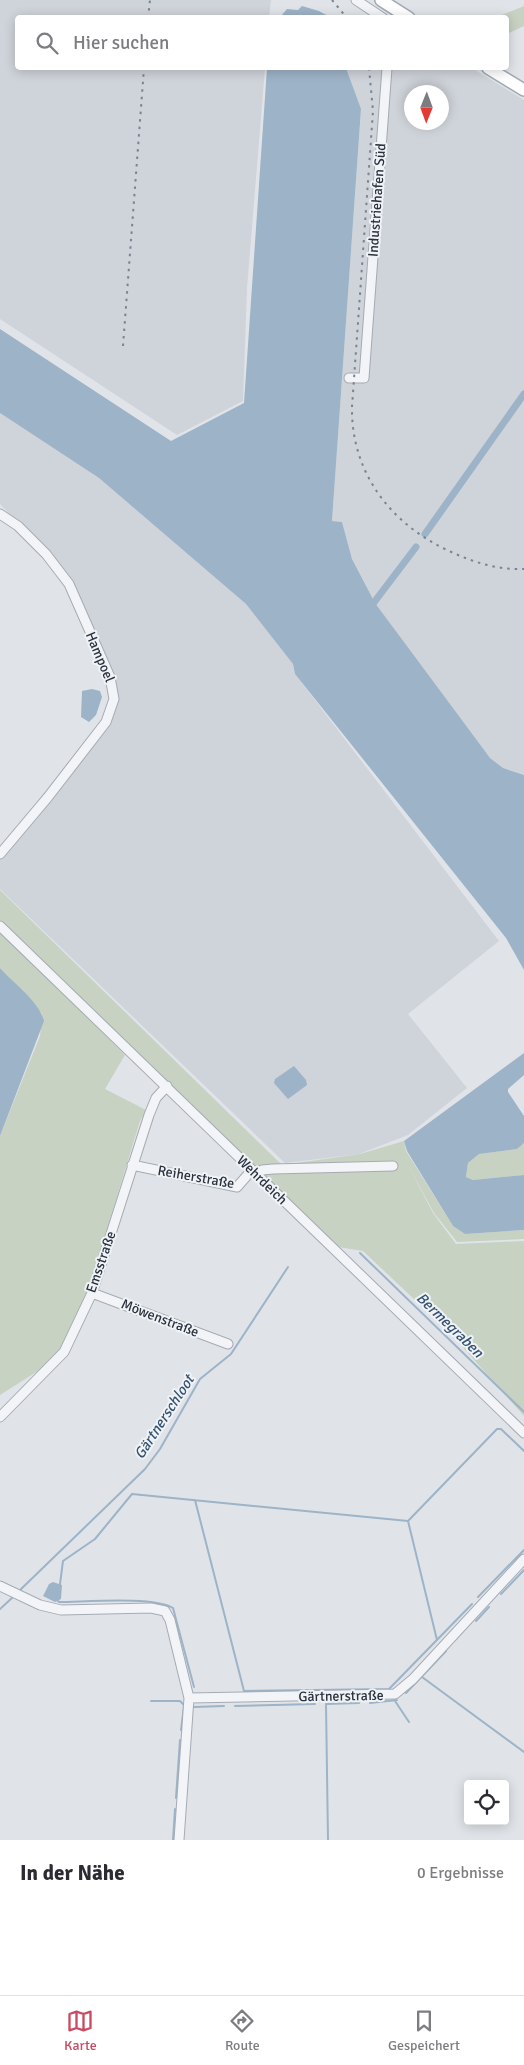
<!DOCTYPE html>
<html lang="de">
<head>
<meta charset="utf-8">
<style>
	body { margin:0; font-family:Signika,sans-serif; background:#f7f7f7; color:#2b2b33 }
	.controls { position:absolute; right:15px; bottom:15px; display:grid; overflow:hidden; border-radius:5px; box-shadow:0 2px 12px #0003 }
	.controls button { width:45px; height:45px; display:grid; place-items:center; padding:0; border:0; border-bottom:1px solid #e1e1e2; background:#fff; color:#2b2b33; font:25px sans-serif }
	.compass { position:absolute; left:404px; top:85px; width:45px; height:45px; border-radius:50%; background:#fff; box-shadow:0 2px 12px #0003; rotate:181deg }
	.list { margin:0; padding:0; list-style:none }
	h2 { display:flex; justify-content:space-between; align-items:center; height:65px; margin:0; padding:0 20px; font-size:21px }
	h2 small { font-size:16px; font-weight:400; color:#7c7c81 }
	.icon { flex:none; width:28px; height:28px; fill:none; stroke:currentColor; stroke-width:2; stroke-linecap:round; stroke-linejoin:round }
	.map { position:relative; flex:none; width:524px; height:1840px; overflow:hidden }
	.search { position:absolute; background:#fff; box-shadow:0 2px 12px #0003; left:15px; right:15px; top:15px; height:55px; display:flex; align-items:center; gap:12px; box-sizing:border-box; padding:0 18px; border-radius:5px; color:#7c7c81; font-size:19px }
	.sheet { height:155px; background:#fff }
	nav { display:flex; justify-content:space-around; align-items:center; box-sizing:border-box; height:70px; border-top:1px solid #e1e1e2; background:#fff; font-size:14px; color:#7c7c81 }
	nav a { display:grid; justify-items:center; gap:2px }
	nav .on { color:#c84b62 }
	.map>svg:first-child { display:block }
	.built { fill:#cfd3da; fill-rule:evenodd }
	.green { fill:#c7d2c2 }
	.water { fill:#9db3c7 }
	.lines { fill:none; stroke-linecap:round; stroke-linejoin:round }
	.stream { stroke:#9db3c7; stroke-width:2 }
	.canal { stroke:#9db3c7; stroke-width:7 }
	.minor-casing { stroke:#a6abb3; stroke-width:11 }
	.major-casing { stroke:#a0a9b4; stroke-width:14 }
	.minor { stroke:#f3f4f7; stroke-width:9 }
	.major { stroke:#fff; stroke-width:11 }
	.rail { stroke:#7a8491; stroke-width:2; stroke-dasharray:2.5 5; stroke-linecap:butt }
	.labels { text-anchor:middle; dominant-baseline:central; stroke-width:4; stroke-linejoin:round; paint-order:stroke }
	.street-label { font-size:14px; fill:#2a323f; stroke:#f0f3f6 }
	.water-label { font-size:15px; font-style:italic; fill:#365271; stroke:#f0f3f6 }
</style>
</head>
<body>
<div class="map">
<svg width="524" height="1840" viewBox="0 0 524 1840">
	<rect width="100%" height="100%" fill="#e0e4e9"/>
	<path class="built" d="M0 0H271L269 17 18 18V68H265L247 288 243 401 177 435 0 319Z
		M346 68H472L524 100V775L503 768 490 758 470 734 375 603 352 559 342 522 332 521 361 110ZM412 92H442V122H412Z
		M0 413 99 478 246 604 293 664 295 674 499 941 408 1014 467 1088 408 1135 359 1154 285 1163 0 889V848L105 716 111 698 97 639 69 577 0 504Z"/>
	<path class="green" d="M524 6V26L507 34 506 18 499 16Z
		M0 890 282 1165 360 1154 404 1141 406 1151 453 1226 465 1234 524 1230V1239L457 1242 434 1213 407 1163 433 1213 456 1244 524 1241V1416L451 1334 363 1251 338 1247 0 921Z
		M0 930 125 1055 105 1089 146 1110 140 1121 88 1291 62 1351 41 1369 0 1395V1136L40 1036 42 1014 0 968Z
		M524 1143V1175L473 1180 466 1177 468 1163 479 1154 517 1149Z"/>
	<path class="water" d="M302 6 319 11 330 17H280L287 9 298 10Z
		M267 68H346L361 109 332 521 342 522 352 559 375 603 490 758 503 768 524 775V970L506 938 295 674 293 664 246 604 99 478 0 413V329L171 441 244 403Z
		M92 689 100 691 102 697 96 715 89 722 81 717 82 691Z
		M0 968C14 984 39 1001 44 1021L0 1136Z
		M524 1053V1075L508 1089V1092L524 1116V1143L517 1149 479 1154 468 1163 466 1177 473 1180 524 1175V1230L465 1234 453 1226 407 1151 404 1141Z
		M294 1066 306 1080 307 1085 288 1099 274 1083 275 1079Z
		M53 1582 62 1585 61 1599 55 1602 43 1596 49 1584Z"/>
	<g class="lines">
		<path class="stream" d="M360 1253 524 1412
			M195 1500 244 1691 389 1689 472 1604
			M408 1521 437 1640
			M60 1584 63 1561 95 1539 132 1494 408 1521 497 1429H501L524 1451
			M18 1592 145 1469 160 1449 200 1379 231 1354 288 1267
			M501 1594 524 1570
			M478 1597 524 1550
			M57 1600 59 1602C84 1602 154 1596 173 1608L194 1687
			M0 1609 13 1597
			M476 1621 489 1607
			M422 1677 524 1752
			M406 1693 446 1651
			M151 1701H180L185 1706
			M395 1701 409 1722
			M370 1703 397 1700
			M235 1706 315 1704
			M194 1707 224 1706
			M181 1730 184 1706
			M176 1798 180 1740
			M173 1840 175 1809
			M328 1840 326 1704 359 1703"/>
		<path class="canal" d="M425 534 524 394
			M369 609 416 547"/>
		<g class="minor-casing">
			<path id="minor" d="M356 0 383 18
				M349 378H364L387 68
				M0 514 18 526 46 554 69 584 110 677 114 699 106 722 48 797 0 854
				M0 926 524 1433
				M132 1165 237 1187 252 1170
				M257 1175 262 1170 273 1169 393 1166
				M92 1293 228 1344
				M0 1417 64 1352 92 1293 149 1115 156 1098 167 1086
				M0 1586 40 1605 61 1610 151 1608 165 1611 170 1620 189 1698 179 1840
				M189 1698 395 1694 413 1679 524 1559"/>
		</g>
		<g class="major-casing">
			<path id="major" d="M381 0 409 18
				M488 68 524 90"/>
		</g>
		<use href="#minor" class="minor"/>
		<use href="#major" class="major"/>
		<path class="rail" d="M332 0 347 18
			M148 18 150 0
			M369 68 373 111 352 407C351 472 390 523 447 550 472 562 497 570 524 569
			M123 346 144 68"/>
	</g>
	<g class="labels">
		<g class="street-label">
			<text transform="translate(377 200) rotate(-86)">Industriehafen Süd</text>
			<text transform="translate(100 657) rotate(67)">Hampoel</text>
			<text transform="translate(196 1177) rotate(10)">Reiherstraße</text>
			<text transform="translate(262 1180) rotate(44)">Wehrdeich</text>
			<text transform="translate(101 1262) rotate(-71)">Emsstraße</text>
			<text transform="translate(160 1318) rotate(21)">Möwenstraße</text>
			<text transform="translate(341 1696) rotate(-1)">Gärtnerstraße</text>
		</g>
		<g class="water-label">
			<text transform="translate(450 1325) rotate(44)">Bermegraben</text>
			<text transform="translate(164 1417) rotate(-57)">Gärtnerschloot</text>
		</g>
	</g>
</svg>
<div class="controls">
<button><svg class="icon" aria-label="locate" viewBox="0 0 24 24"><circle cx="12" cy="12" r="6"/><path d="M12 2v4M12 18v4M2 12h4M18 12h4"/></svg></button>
</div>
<svg class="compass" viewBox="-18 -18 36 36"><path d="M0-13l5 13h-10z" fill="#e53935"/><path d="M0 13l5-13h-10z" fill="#7c7c81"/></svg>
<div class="search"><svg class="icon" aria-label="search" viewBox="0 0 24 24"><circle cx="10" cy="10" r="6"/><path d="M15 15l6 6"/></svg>Hier suchen</div>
</div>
<section class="sheet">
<h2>In der Nähe<small>0 Ergebnisse</small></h2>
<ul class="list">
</ul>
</section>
<nav>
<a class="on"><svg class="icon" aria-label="map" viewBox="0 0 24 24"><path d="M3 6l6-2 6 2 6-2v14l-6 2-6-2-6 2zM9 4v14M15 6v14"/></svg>Karte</a>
<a><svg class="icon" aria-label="directions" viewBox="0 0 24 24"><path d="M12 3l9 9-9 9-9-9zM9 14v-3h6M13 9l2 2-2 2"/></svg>Route</a>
<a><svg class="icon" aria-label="saved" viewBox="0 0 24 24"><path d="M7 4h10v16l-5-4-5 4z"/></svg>Gespeichert</a>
</nav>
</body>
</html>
